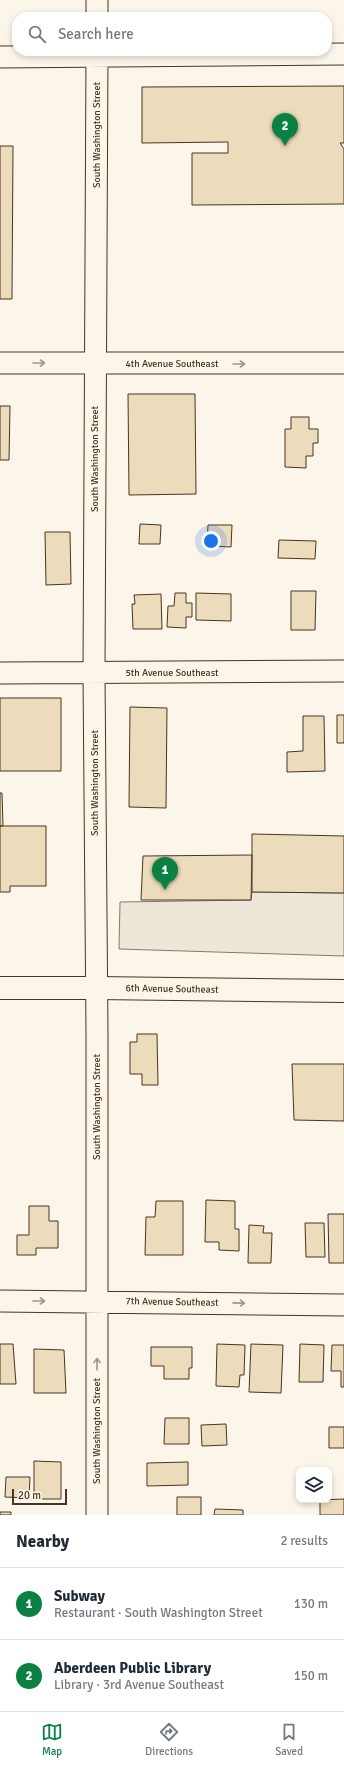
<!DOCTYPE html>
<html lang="en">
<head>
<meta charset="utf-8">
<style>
	body { margin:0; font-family:Signika,sans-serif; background:#f2f2f3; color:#1f2937 }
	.controls { position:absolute; right:12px; bottom:12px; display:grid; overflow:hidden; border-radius:8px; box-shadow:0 2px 6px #0003 }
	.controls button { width:36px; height:36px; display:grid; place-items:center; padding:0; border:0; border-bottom:1px solid #e0e1e3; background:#fff; color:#1f2937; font:20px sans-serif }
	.scale { position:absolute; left:12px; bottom:10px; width:55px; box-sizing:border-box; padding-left:4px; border:2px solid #4a3520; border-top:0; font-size:11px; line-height:14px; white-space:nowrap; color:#4a3520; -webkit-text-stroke:3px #fbf6e9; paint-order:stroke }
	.you { position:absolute; left:211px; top:541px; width:14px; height:14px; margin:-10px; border:3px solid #fff; border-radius:50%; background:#1a73e8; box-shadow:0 0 0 6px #1a73e833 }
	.badge { display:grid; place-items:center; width:26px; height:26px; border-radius:50%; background:#0b8043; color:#fff; font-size:13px; font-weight:700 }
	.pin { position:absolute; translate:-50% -33px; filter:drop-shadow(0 1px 2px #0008) }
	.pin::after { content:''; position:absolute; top:21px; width:14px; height:12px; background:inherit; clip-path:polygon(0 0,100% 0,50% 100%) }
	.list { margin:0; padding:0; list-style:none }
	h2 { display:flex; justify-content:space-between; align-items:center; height:52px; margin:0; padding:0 16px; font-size:17px }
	h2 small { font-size:13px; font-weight:400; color:#747a83 }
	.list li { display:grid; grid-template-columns:26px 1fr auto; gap:12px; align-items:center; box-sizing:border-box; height:72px; padding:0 16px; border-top:1px solid #e0e1e3 }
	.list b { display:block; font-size:15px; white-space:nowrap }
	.list p { margin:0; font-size:13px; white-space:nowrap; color:#747a83 }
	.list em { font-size:13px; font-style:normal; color:#747a83 }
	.icon { flex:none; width:22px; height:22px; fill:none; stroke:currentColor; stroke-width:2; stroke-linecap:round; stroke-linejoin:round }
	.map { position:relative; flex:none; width:344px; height:1515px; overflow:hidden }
	.search { position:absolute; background:#fff; box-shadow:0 2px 6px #0003; left:12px; right:12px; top:12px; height:44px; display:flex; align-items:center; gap:10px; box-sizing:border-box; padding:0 14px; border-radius:16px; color:#747a83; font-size:15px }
	.sheet { height:196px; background:#fff }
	nav { display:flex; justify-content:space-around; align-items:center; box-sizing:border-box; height:56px; border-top:1px solid #e0e1e3; background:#fff; font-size:11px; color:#747a83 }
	nav a { display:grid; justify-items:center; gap:2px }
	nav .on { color:#0b8043 }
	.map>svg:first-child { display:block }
	.parking { fill:#ede7d9; stroke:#887966 }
	.building { fill:#ecdcbc; stroke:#4a3520 }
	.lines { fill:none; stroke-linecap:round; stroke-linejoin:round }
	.minor-casing { stroke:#4a3520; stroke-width:23 }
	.highway-casing { stroke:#4a3520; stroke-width:24 }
	.minor { stroke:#fbf6e9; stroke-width:21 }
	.highway { stroke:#fbf6e9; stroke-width:22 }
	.oneway { stroke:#a29684 }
	.labels { text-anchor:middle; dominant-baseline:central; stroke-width:3; stroke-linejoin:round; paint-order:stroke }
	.street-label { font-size:10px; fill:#4a3520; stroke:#fbf6e9 }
</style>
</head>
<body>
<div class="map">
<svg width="344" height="1515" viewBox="0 0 344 1515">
	<rect width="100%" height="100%" fill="#fbf6e9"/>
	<path class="parking" d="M252 892 344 893V956L119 949 120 902 251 900Z"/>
	<path class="building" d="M344 86V143H340L344 149V204L192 205V153H228V142L142 143V87Z
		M0 146H13L12 299H0Z
		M128 394H195L196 494 129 495Z
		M0 406H10L9 460H0Z
		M291 417H309V429H318V443H313V456H306V468L285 467V429H291Z
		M140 524 161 525 160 544H139Z
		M208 525H232L231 547 207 546Z
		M45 532H70L71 584 46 585Z
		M279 540 316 541 315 559 278 558Z
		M291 591H316L315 630H291Z
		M175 593H186V603H192V617H186V628L167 627 168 606H174Z
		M196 593 231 594V621L196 620Z
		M161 594 162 629H133L132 604H135L134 595Z
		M0 698H61V771H0Z
		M130 707 167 708 166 808 129 807Z
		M337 715H344V743H337Z
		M303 716H324L325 771 287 772V752L303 751Z
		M0 793H2L3 826H0Z
		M0 826H46V886H10V892H0Z
		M252 834 344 836V893L252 892Z
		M252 855 251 900H141L143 856Z
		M137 1034H157L158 1085H142V1074H130V1042H137Z
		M292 1064H344V1121L294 1120Z
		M206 1200 235 1201V1229H239V1251L219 1250V1242H205Z
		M156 1201H183V1255H145L146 1217H155Z
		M29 1206H49V1221H58V1248H36V1255H17V1235H29Z
		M328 1214H344V1263H329Z
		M305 1223H324L325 1257H306Z
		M249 1225 264 1226 263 1233H272L271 1263H248Z
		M0 1344H13L16 1384H0Z
		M217 1344 245 1345 244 1375H240L239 1387 216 1386Z
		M251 1344 283 1345 281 1393 249 1392Z
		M300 1344 324 1345 323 1382H299Z
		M332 1345H344V1387H341V1371H331Z
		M151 1347H192V1368H189V1379H164V1366H151Z
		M34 1349 64 1350 66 1393H34Z
		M165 1418H189V1444H164Z
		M226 1424 227 1445 202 1446 201 1425Z
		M329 1427H344V1448H329Z
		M34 1461 61 1462V1499H34Z
		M188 1462V1485L147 1486V1463Z
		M6 1477H30L29 1498 5 1497Z
		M177 1497H201V1515H177Z
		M344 1499V1515H320V1500Z
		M215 1509 243 1510V1515H214Z
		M0 1512H11V1515H0Z"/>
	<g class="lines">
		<g class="minor-casing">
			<path id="minor" d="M97 17V0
				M0 57 344 54
				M0 363H344
				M0 673 344 671
				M0 1301 344 1305
				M97 1515V1034L94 673 97 51"/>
		</g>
		<g class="highway-casing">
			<path id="highway" d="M0 988H96L344 991"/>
		</g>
		<use href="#minor" class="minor"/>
		<use href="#highway" class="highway"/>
	</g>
	<defs><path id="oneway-shaft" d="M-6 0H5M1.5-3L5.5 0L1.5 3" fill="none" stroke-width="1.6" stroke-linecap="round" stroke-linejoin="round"/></defs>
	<g class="oneway">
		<use href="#oneway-shaft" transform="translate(39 363)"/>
		<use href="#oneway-shaft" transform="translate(239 364)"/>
		<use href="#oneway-shaft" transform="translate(39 1301)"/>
		<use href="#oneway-shaft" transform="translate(239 1303) rotate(1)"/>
		<use href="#oneway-shaft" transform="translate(97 1364) rotate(-90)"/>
	</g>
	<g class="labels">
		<g class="street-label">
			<text transform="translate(97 135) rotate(-90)">South Washington Street</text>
			<text x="172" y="364">4th Avenue Southeast</text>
			<text transform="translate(95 459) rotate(-90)">South Washington Street</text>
			<text x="172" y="673">5th Avenue Southeast</text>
			<text transform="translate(95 783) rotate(-90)">South Washington Street</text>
			<text transform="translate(172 989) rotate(1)">6th Avenue Southeast</text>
			<text transform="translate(97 1107) rotate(-90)">South Washington Street</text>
			<text transform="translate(172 1302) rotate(1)">7th Avenue Southeast</text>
			<text transform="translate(97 1431) rotate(-90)">South Washington Street</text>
		</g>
	</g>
</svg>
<div class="controls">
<button><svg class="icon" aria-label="layers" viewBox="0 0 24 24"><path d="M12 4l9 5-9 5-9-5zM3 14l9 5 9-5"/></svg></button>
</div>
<div class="scale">20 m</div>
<div class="you"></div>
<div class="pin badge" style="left:165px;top:890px">1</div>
<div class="pin badge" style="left:285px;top:146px">2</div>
<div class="search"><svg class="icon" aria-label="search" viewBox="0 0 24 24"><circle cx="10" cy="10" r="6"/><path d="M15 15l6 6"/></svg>Search here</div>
</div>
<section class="sheet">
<h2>Nearby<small>2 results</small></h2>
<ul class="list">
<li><span class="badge">1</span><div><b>Subway</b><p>Restaurant · South Washington Street</p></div><em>130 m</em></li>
<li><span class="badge">2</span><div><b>Aberdeen Public Library</b><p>Library · 3rd Avenue Southeast</p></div><em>150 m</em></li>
</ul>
</section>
<nav>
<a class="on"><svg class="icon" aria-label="map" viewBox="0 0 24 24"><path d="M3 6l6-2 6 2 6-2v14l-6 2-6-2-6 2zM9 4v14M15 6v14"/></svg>Map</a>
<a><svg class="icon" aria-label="directions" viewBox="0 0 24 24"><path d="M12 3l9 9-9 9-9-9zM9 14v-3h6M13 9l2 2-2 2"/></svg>Directions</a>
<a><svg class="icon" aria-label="saved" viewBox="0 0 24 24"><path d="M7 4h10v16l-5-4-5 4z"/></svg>Saved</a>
</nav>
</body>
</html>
